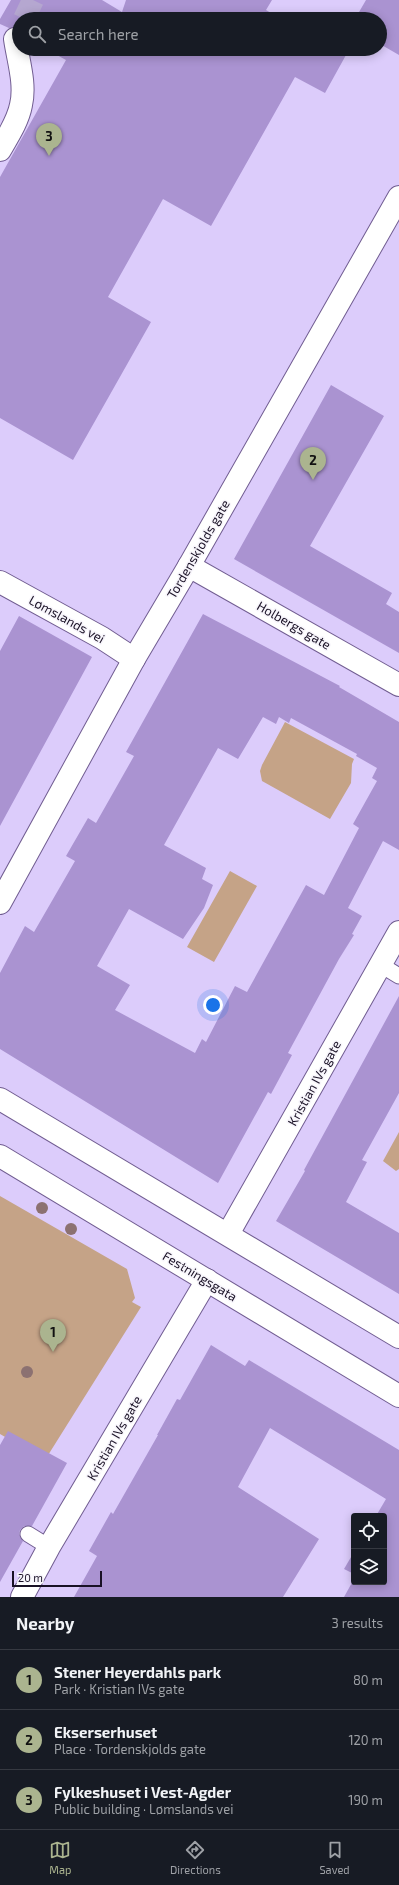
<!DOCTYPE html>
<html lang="en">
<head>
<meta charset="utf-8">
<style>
	body { margin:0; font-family:"Exo 2",sans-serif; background:#242831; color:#f1f3f6 }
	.controls { position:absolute; right:12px; bottom:12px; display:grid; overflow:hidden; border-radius:4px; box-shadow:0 2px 10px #0003 }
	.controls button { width:36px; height:36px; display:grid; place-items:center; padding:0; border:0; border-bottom:1px solid #363941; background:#171b24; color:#f1f3f6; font:20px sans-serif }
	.scale { position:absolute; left:12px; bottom:10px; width:90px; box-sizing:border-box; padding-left:4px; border:2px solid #191125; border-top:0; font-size:11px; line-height:14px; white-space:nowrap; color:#191125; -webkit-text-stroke:3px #f7f5fb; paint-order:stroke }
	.you { position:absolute; left:213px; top:1005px; width:14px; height:14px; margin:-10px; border:3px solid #fff; border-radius:50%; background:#1a73e8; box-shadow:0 0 0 6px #1a73e833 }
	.badge { display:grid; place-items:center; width:26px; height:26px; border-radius:50%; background:#abb48f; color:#111; font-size:13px; font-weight:700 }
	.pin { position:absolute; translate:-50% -33px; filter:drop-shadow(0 1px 2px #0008) }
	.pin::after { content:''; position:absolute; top:21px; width:14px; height:12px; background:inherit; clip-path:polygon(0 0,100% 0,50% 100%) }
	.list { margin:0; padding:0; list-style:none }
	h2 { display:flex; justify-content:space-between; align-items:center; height:52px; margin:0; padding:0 16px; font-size:17px }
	h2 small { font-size:13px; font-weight:400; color:#9ea1a6 }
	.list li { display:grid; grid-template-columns:26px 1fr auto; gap:12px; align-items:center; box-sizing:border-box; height:60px; padding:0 16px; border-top:1px solid #363941 }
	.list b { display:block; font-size:15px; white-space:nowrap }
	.list p { margin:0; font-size:13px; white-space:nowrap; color:#9ea1a6 }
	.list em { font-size:13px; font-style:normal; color:#9ea1a6 }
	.icon { flex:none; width:22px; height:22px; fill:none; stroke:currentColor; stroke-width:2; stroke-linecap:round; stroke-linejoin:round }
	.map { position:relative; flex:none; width:399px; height:1597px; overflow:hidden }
	.search { position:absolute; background:#171b24; box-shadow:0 2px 10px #0003; left:12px; right:12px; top:12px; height:44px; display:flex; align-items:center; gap:10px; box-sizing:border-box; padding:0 14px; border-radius:22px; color:#9ea1a6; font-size:15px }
	.sheet { height:232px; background:#171b24 }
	nav { display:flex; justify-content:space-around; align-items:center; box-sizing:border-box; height:56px; border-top:1px solid #363941; background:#171b24; font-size:11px; color:#9ea1a6 }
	nav a { display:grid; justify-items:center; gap:2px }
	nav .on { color:#abb48f }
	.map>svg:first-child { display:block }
	.green { fill:#c5a387 }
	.building { fill:#aa93d1; fill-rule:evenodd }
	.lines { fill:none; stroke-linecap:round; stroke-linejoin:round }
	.minor-tunnel { stroke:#b5a7d0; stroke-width:22; stroke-dasharray:22 11; stroke-linecap:butt }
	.service-casing { stroke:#715d91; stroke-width:17 }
	.minor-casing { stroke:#715d91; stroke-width:24 }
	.tertiary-casing { stroke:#715d91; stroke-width:24 }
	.secondary-casing { stroke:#715d91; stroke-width:24 }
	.service { stroke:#fff; stroke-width:15 }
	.minor { stroke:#fff; stroke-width:22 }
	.tertiary { stroke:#fff; stroke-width:22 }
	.secondary { stroke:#fff; stroke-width:22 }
	.tree { fill:#8c7171 }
	.labels { text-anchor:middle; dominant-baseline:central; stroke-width:3; stroke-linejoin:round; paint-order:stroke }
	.street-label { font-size:13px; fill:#191125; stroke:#f7f5fb }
</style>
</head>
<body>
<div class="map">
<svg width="399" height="1597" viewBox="0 0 399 1597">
	<rect width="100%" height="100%" fill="#dcccfb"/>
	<path class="green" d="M285 722 354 759 352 764 351 783 330 819 262 781 260 771 262 765Z
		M230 871 257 886 214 962 187 947Z
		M399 1132V1169L396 1171 383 1161Z
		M0 1196 127 1269 135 1298 132 1302 141 1307 45 1460 0 1434Z"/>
	<path class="building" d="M11 0H102L122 12 126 0H272L266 10 281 19H19V27L9 28 0 24V19Z
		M366 0H399V55L380 44V19H355Z
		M46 49H335L346 55 325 93 295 77 211 226 163 199 108 297 151 322 73 460 0 418V177L66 60Z
		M331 385 384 416 310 546 392 593 386 604 399 612V653L234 559Z
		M203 614 340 686 339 687 399 722V850L383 841 348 908 362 916 352 934 354 935 339 959 288 1053 292 1055 271 1094 268 1092 218 1183 0 1049V973L25 926 34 932 75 861 66 856 88 818 96 823 134 756 126 752ZM263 717 276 724 279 717 289 723 291 718 357 754 356 756 377 768 372 778 377 781 353 824 359 828 324 895 306 885 247 992 235 986 206 1042 202 1039 195 1053 115 1010 130 985 97 966 129 909 183 939 204 908 213 885 202 879 206 868 164 845 218 748 238 759Z
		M19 616 92 657 0 826V651Z
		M399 996V1093L362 1160 367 1162 346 1202 399 1233V1294L276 1221 305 1171 304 1170Z
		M211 1345 245 1366 249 1360 399 1450V1597H344L354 1579V1582H384V1516H376L386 1499 270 1428 238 1487 319 1539 283 1597H74L97 1556 89 1551 111 1512 113 1514 158 1435H157L177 1399 180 1400Z
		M8 1431 67 1463 32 1526H24L20 1530 19 1534 23 1541 0 1582V1445Z
		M354 1552V1574L344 1569Z"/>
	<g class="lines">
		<path class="minor-tunnel" d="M24 19 33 0"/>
		<g class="service-casing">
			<path id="service" d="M381 965 399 976
				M28 1534 49 1547"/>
		</g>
		<g class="minor-casing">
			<path id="minor" d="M0 150C8 136 18 121 21 105 26 84 18 60 15 39
				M189 566 399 685
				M0 582 102 638 134 659
				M228 1234 399 932
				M22 1597 49 1547 207 1280"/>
		</g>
		<g class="tertiary-casing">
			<path id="tertiary" d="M0 903 134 659 189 566 399 197"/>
		</g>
		<g class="secondary-casing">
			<path id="secondary" d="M0 1099 399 1337
				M0 1156 399 1396"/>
		</g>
		<use href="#service" class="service"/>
		<use href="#minor" class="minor"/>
		<use href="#tertiary" class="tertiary"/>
		<use href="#secondary" class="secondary"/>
	</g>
	<g class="tree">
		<circle cx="42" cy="1208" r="6"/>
		<circle cx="71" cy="1229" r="6"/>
		<circle cx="27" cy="1372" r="6"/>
	</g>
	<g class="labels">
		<g class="street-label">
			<text transform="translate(198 549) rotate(-60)">Tordenskjolds gate</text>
			<text transform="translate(67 619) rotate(29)">Lømslands vei</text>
			<text transform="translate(294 625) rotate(30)">Holbergs gate</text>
			<text transform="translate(314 1083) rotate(-61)">Kristian IVs gate</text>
			<text transform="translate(200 1276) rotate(31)">Festningsgata</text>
			<text transform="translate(114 1438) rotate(-60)">Kristian IVs gate</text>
		</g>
	</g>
</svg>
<div class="controls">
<button><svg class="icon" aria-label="locate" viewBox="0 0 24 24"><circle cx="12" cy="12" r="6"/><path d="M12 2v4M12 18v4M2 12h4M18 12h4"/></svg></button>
<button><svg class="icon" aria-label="layers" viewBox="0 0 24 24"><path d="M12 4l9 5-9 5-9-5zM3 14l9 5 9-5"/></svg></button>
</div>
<div class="scale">20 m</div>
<div class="you"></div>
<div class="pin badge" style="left:53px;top:1352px">1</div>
<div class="pin badge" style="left:313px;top:480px">2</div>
<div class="pin badge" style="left:49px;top:156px">3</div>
<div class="search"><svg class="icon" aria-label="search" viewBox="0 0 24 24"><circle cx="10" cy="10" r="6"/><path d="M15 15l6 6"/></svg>Search here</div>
</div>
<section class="sheet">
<h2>Nearby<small>3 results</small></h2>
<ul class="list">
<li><span class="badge">1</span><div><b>Stener Heyerdahls park</b><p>Park · Kristian IVs gate</p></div><em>80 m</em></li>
<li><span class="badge">2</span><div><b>Ekserserhuset</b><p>Place · Tordenskjolds gate</p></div><em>120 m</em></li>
<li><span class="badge">3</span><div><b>Fylkeshuset i Vest-Agder</b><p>Public building · Lømslands vei</p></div><em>190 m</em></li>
</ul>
</section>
<nav>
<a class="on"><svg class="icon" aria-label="map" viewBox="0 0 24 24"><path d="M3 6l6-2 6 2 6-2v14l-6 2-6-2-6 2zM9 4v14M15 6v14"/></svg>Map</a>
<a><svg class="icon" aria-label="directions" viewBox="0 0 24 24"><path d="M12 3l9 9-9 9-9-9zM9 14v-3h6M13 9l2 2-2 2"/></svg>Directions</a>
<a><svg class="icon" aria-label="saved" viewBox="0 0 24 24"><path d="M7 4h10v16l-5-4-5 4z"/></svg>Saved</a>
</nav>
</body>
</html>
